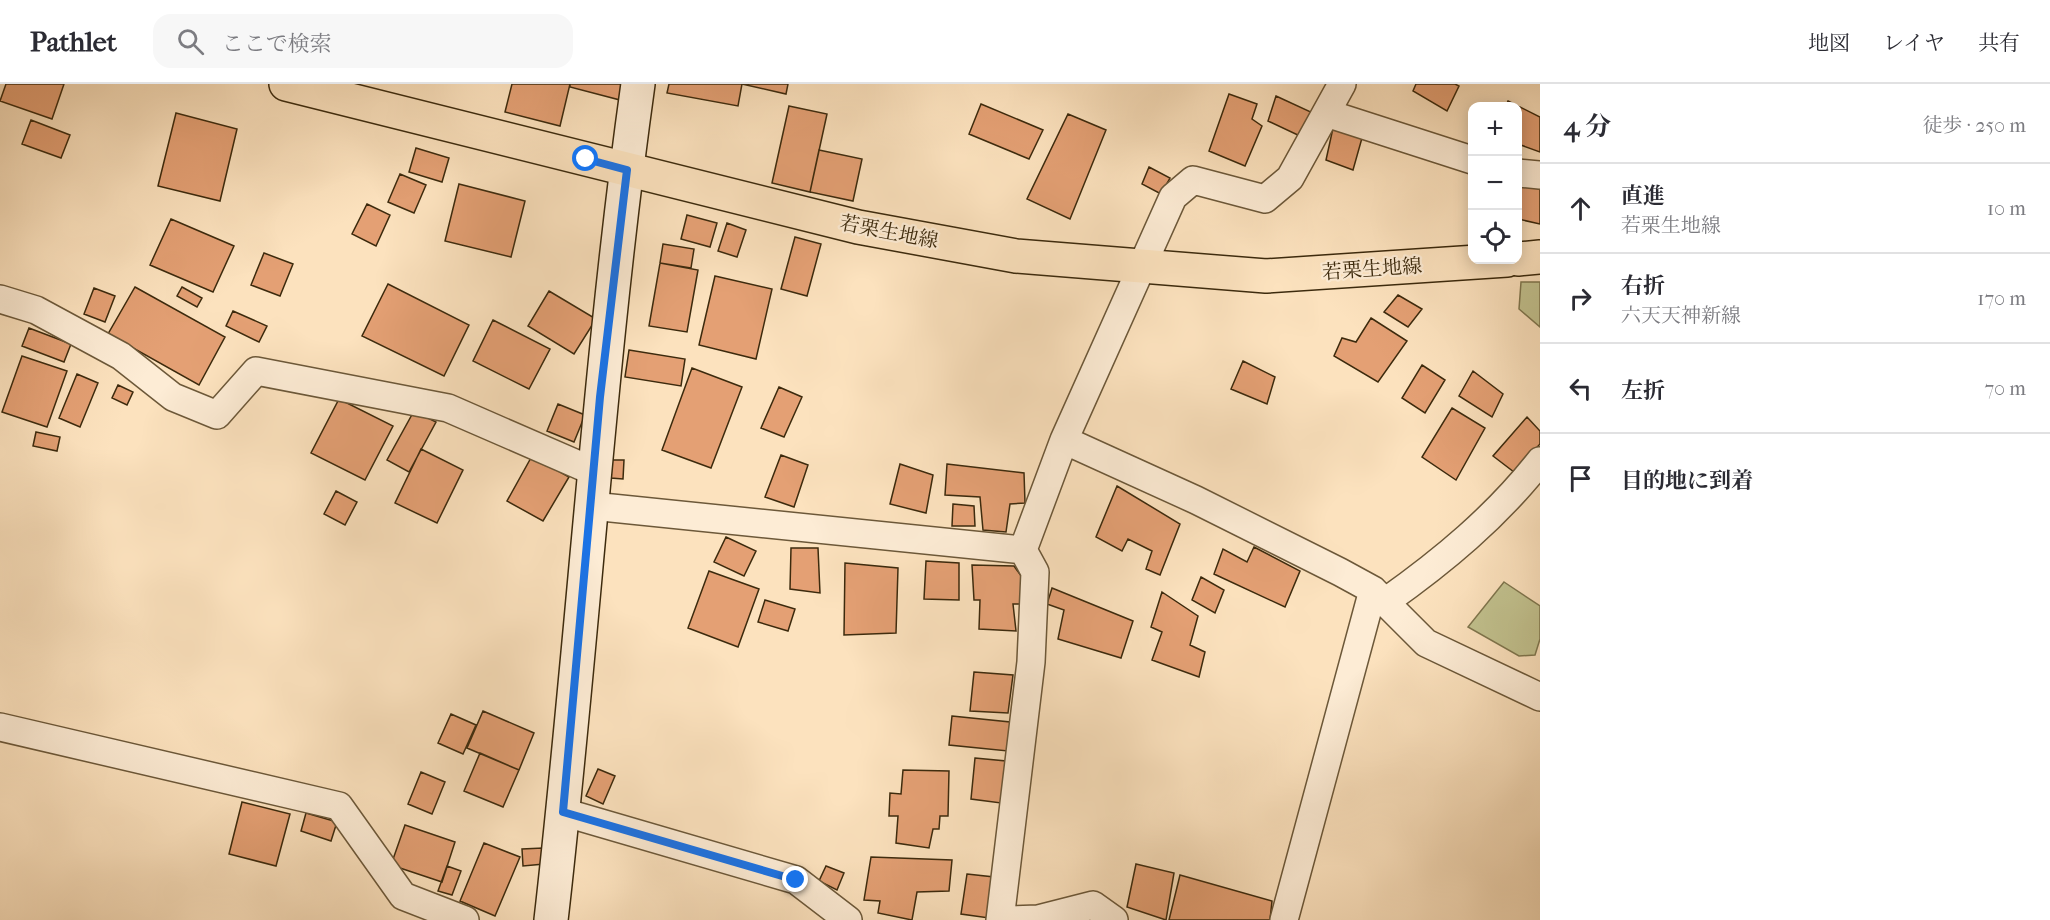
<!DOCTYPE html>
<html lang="ja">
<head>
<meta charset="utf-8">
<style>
	body { margin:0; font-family:"IM FELL French Canon","Noto Serif JP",serif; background:#f7f7f7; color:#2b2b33 }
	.controls { position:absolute; right:18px; top:18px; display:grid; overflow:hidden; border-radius:12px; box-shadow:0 3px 15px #0003 }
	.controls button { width:54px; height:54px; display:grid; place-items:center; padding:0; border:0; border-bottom:2px solid #e1e1e2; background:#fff; color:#2b2b33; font:30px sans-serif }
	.stop { position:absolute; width:18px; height:18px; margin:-14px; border:4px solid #1a73e8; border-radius:50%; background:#fff }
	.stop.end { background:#1a73e8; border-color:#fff; box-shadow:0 2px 6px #0008 }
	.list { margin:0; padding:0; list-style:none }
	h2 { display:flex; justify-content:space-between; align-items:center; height:78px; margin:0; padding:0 24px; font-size:26px }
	h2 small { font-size:20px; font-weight:400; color:#7c7c81 }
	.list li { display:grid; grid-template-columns:39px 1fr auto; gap:18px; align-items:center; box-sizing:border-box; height:90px; padding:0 24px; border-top:2px solid #e1e1e2 }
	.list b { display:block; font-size:22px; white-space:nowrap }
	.list p { margin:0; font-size:20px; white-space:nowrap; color:#7c7c81 }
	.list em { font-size:20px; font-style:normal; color:#7c7c81 }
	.icon { flex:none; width:33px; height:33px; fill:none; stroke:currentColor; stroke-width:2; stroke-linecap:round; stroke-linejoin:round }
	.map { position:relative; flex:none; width:1540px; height:836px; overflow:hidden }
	header { display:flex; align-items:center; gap:36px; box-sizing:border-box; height:84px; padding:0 30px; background:#fff; border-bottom:2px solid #e1e1e2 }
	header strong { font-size:28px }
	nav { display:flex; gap:33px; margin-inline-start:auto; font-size:21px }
	.search { width:420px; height:54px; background:#f7f7f7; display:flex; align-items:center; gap:15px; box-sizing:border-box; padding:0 21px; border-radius:18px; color:#7c7c81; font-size:22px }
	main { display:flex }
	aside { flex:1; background:#fff }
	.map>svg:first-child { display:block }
	.green { fill:#c2c28f; stroke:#7f764e; stroke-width:1.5 }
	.building { fill:#e4a074; stroke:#3c2a0d; stroke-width:1.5 }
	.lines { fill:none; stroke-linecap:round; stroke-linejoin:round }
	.minor-casing { stroke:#6c5839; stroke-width:30 }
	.secondary-casing { stroke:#3c2a0d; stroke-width:36 }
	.primary-casing { stroke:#3c2a0d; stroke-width:36 }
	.minor { stroke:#fdecd5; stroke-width:27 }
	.secondary { stroke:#fdecd5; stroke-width:33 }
	.primary { stroke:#fce2be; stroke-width:33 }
	.route { stroke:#1a73e8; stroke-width:8 }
	.labels { text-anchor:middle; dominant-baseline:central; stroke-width:4.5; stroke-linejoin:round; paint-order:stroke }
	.street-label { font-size:20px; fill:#3c2a0d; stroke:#fdecd5 }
</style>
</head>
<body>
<header>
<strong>Pathlet</strong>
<div class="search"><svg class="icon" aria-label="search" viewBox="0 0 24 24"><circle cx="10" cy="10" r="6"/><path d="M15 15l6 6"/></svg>ここで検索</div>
<nav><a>地図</a><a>レイヤ</a><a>共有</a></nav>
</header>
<main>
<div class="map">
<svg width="1540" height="836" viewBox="0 0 1540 836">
	<rect width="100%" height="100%" fill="#fce2be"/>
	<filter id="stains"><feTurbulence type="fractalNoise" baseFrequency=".00333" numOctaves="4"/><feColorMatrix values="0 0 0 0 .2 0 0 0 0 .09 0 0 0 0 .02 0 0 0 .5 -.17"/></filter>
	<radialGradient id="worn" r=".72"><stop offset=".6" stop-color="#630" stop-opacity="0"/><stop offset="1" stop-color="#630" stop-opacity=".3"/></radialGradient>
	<path class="green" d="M1521 198H1540V243L1519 225Z
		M1504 498 1540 522V555L1535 571 1519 572 1468 543Z"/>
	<path class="building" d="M6 0H64L52 35 0 17Z
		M512 0H570L560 42 505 28Z
		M570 0H624L620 16 570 3Z
		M669 0H742L738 22 667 9Z
		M742 0H788L786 10Z
		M1416 0H1455L1459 2 1447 27 1413 7Z
		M1229 10 1257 20 1252 35 1262 42 1245 82 1209 67Z
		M1276 12 1313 29 1302 53 1268 37Z
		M1508 17 1540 33V68L1518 60V22H1506Z
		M981 20 1043 46 1029 75 969 50Z
		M789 22 827 30 810 108 772 99Z
		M176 29 237 45 220 117 158 102Z
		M1068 30 1106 46 1070 135 1027 115Z
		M31 36 70 51 61 74 22 60Z
		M1333 44 1362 54 1353 86 1326 76Z
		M416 64 449 74 442 98 409 88Z
		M819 66 862 75 853 117 810 108Z
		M1149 83 1170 94 1161 110 1142 100Z
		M400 90 426 101 414 129 388 118Z
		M459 100 525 117 511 173 445 157Z
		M1518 100 1540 105V140L1518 135Z
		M367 120 390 131 376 162 352 150Z
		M687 131 717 139 710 163 681 155Z
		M171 135 234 162 213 208 150 181Z
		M727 139 746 146 737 173 718 167Z
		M795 153 821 160 807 212 781 205Z
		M663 160 694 165 691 184 660 179Z
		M264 169 293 180 280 212 251 201Z
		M660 179 698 186 687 248 649 242Z
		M715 192 772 205 756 275 699 261Z
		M388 200 469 241 444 292 362 252Z
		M135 203 225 253 199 301 108 250Z
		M182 203 202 214 197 223 177 212Z
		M94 204 115 212 105 238 84 230Z
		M549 207 596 235 574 270 528 242Z
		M1398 211 1422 225 1408 243 1384 228Z
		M233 227 267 242 259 258 226 242Z
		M1371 234 1407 257 1378 298 1334 272 1342 254 1356 258Z
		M493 236 550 265 529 305 473 277Z
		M29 244 71 260 64 278 22 262Z
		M629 266 685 275 681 302 625 293Z
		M22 272 67 287 47 343 2 328Z
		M1243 277 1275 293 1267 320 1231 305Z
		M1422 281 1445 296 1425 329 1402 314Z
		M692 284 742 303 711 384 662 366Z
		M1473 287 1503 310 1492 333 1459 312Z
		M77 290 98 299 80 343 59 334Z
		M118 301 133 308 127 321 112 314Z
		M779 303 802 313 784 353 761 344Z
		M339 315 393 342 365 396 311 369Z
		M558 320 585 331 574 358 547 347Z
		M1452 324 1485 344 1456 396 1422 373Z
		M414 327 436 338 409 388 387 376Z
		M1527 333 1540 347V360L1514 388 1493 372Z
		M36 348 60 353 57 367 33 362Z
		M421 365 463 386 437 439 395 419Z
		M781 371 808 381 794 423 765 413Z
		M532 372 569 393 543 437 507 417Z
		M611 376H624L623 395 611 394Z
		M900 380 933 391 926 429 890 420Z
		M947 380 1024 389 1025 419 1010 420 1006 448 983 446 980 413 945 411Z
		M1117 402 1180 440 1160 491 1146 485 1152 467 1128 455 1122 467 1096 453Z
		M336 407 357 418 345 441 324 430Z
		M953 420 974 422 975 442H952Z
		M726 453 756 467 744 492 714 478Z
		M1254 463 1300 487 1285 523 1214 490 1223 465 1247 478Z
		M791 464H818L820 509 790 505Z
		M926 477 959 479V516L924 515Z
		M845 479 898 484 896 549 844 551Z
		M972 481 1014 482 1024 496V520H1013L1016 547 979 545 980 516H974Z
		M709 487 759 505 738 563 688 544Z
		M1201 493 1224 506 1215 529 1192 516Z
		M1052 504 1133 537 1121 574 1058 555 1064 526 1047 520Z
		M1162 508 1198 532 1190 561 1205 568 1199 593 1152 576 1162 548 1151 543Z
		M765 516 795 525 788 547 758 538Z
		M974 588 1013 591 1008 629 970 627Z
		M483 627 534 649 519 686 467 664Z
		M451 630 476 641 463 670 438 659Z
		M952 632 1010 638 1008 667 949 661Z
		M480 669 519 686 503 723 464 707Z
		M975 674 1006 677 1001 719 971 715Z
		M598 685 615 692 603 720 586 712Z
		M903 686 949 687 948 732H940L939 745H933L929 764 896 759 898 732H889L890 709 901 710Z
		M421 688 445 698 432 730 408 720Z
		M242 718 290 730 276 782 229 770Z
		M306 729 337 738 331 757 301 747Z
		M405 741 455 758 442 798 391 781Z
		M484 759 520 773 495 832 460 817Z
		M543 764 544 780 523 782 522 765Z
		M871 773 952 776 949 807 917 808 912 836 878 829 880 817 864 816Z
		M1136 780 1174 789 1166 836 1127 823Z
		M447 782 461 787 452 811 438 807Z
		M826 782 844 789 837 806 819 797Z
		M967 790 994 793 989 834 961 830Z
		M1180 791 1272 817 1270 836H1169Z"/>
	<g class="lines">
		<g class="minor-casing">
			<path id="minor" d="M1342 0 1290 94 1265 115 1193 96 1173 113 1064 356 1196 416 1340 488 1373 506 1426 559 1540 613
				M1326 29 1472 76
				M1518 89 1540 91
				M0 215 36 226 121 272 173 313 217 331 256 287 448 324 595 388
				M592 422 1023 466 1064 356
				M1385 518C1443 477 1496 433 1540 377
				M0 643 339 722 403 812 465 836
				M563 728 796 796 848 836
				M1000 836 1031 578 1035 488 1023 466
				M1010 836 1038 835 1093 821 1114 836
				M1284 836 1373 506"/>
		</g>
		<g class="secondary-casing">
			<path id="secondary" d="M551 836C583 558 599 278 638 0"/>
		</g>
		<g class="primary-casing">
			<path id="primary" d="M286 0 858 143 1016 172 1266 192 1507 176
				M1518 175 1540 173"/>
		</g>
		<use href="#minor" class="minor"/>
		<use href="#secondary" class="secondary"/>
		<use href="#primary" class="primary"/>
	</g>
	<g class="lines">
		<path class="route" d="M586 75 627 86 600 313 563 728 796 796"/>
	</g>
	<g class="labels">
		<g class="street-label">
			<text transform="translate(889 148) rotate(11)">若栗生地線</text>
			<text transform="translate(1372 185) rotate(-4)">若栗生地線</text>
		</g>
	</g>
	<rect width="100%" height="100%" filter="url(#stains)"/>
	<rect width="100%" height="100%" fill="url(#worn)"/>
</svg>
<div class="controls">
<button>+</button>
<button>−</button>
<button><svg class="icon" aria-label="locate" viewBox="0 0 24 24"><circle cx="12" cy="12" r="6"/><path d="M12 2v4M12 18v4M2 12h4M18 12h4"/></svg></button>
</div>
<div class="stop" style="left:586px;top:75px"></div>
<div class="stop end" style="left:796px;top:796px"></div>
</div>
<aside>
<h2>4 分<small>徒歩 · 250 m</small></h2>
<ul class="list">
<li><svg class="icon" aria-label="ahead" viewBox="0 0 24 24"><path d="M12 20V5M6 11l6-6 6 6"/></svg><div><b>直進</b><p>若栗生地線</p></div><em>10 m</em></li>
<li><svg class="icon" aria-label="right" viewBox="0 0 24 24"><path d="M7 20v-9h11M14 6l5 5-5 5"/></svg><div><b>右折</b><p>六天天神新線</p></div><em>170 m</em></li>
<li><svg class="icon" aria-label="left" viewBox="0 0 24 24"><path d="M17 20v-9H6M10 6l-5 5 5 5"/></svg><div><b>左折</b></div><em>70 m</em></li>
<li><svg class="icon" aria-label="arrive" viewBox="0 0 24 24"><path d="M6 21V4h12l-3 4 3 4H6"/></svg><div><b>目的地に到着</b></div></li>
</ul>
</aside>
</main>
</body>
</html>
